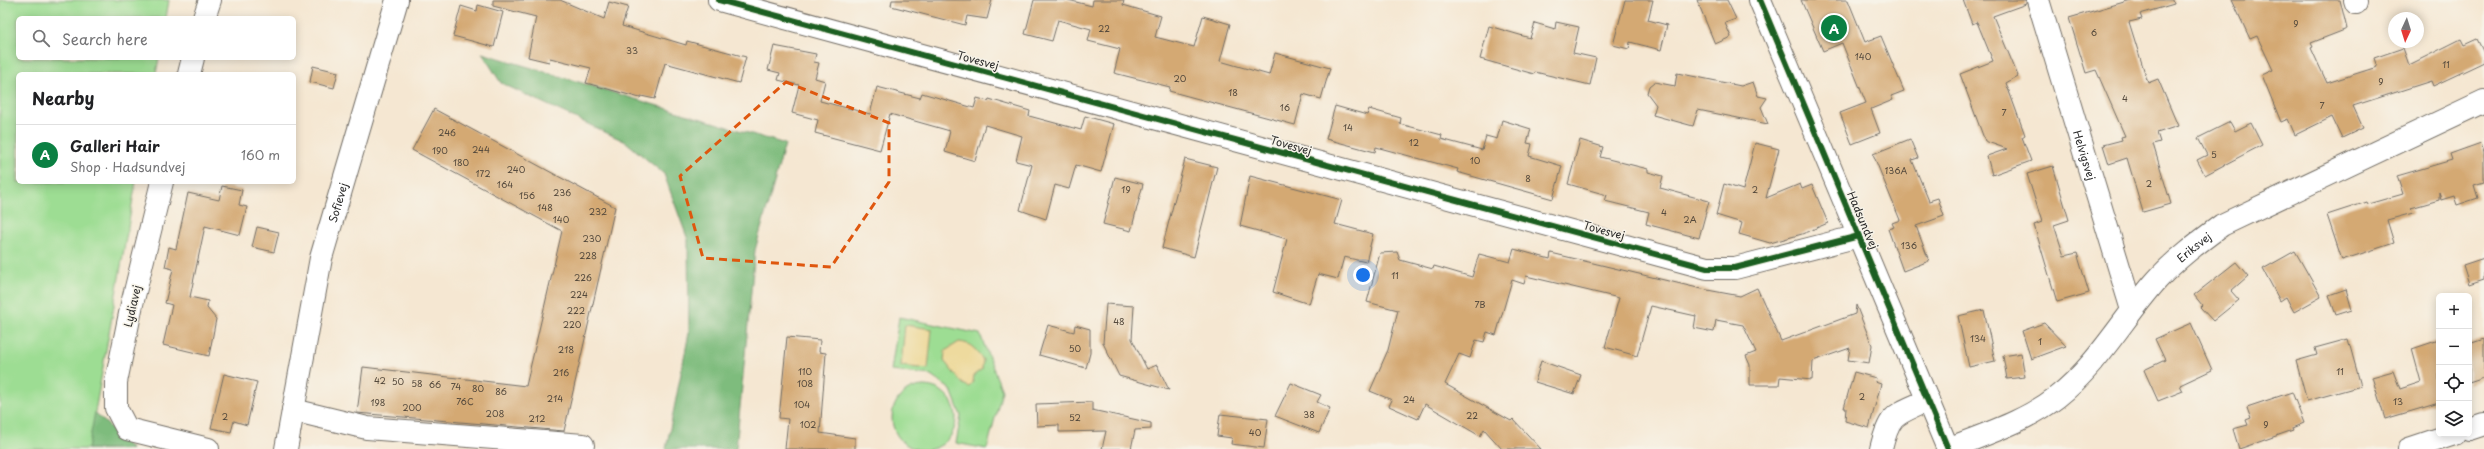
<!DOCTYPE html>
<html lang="en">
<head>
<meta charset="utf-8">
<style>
	body { margin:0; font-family:"Playpen Sans",sans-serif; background:#f6f6f6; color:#202124 }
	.controls { position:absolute; right:12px; bottom:12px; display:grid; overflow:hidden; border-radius:6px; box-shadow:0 2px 10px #0003 }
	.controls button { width:36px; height:36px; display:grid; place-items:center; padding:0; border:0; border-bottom:1px solid #e0e0e0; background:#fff; color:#202124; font:20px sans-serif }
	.compass { position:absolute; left:2388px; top:12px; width:36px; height:36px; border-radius:50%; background:#fff; box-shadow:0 2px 10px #0003; rotate:184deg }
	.you { position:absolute; left:1363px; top:275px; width:14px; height:14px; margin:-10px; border:3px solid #fff; border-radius:50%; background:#1a73e8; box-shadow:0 0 0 6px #1a73e833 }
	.badge { display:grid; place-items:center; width:26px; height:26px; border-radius:50%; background:#0b8043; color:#fff; font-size:13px; font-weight:700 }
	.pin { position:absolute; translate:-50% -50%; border:2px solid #fff; box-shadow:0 1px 4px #0006 }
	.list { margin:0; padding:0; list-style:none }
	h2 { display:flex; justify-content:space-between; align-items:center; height:52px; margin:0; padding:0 16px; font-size:17px }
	h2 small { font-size:13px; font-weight:400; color:#757577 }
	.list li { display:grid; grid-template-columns:26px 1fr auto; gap:12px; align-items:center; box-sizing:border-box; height:60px; padding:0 16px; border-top:1px solid #e0e0e0 }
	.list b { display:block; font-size:15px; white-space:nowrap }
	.list p { margin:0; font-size:13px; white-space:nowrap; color:#757577 }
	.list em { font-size:13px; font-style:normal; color:#757577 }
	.icon { flex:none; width:22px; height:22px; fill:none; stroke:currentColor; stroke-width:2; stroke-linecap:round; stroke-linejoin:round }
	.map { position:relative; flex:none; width:2484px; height:449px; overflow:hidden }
	.search { position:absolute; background:#fff; box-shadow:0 2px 10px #0003; left:16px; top:16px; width:280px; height:44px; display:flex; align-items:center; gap:10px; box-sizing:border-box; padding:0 14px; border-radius:6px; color:#757577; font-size:15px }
	.panel { position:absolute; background:#fff; box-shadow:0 2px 10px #0003; left:16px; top:72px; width:280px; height:112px; border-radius:6px }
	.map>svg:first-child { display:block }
	.green { fill:#9ddd93; stroke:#64845f }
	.forest { fill:#7ebc7d; stroke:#547454 }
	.sand { fill:#eeda9e; stroke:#8c8264 }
	.building { fill:#d4a973 }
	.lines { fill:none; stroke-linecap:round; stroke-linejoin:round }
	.minor-casing { stroke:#726d65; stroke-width:24 }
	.minor { stroke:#fff; stroke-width:22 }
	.cycleway-casing { stroke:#f7f3e8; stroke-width:8 }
	.cycleway { stroke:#1b5e20; stroke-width:6 }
	.marked { fill:none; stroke:#df570e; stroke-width:3; stroke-dasharray:8 5; stroke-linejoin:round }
	.labels { text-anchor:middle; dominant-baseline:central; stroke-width:3; stroke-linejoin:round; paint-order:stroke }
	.number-label { font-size:9px; fill:#554a3d }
	.street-label { font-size:11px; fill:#2b2b2b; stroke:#f7f3e8 }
</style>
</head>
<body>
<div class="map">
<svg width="2484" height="449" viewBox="0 0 2484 449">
	<rect width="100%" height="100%" fill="#f7f3e8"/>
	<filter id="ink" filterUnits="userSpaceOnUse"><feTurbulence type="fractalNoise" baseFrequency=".025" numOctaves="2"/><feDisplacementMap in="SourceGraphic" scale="8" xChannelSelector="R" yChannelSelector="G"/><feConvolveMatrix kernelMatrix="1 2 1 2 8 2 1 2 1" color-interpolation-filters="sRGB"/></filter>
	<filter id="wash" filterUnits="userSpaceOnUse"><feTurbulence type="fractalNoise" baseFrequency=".012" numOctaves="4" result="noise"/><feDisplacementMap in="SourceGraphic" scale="16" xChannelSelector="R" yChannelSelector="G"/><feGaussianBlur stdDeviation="0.9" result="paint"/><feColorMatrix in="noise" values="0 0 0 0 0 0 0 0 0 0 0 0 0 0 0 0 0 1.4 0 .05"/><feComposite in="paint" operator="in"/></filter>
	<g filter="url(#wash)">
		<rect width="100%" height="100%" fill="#f5e7d2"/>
		<path class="green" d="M0 0H169L166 18H18V58H159L156 74H18V182H136L95 412 131 449H0Z
			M899 317 980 334 1002 391 987 449 956 443 961 416 951 390 931 375 891 371Z
			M892 418a32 32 0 1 1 64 0a32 32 0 1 1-64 0Z"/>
		<path class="forest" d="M482 53 785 144 755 250 736 449H666L689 333 688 240 664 174 626 142 501 83Z
			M95 412 131 448V449H88Z"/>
		<path class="sand" d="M905 325 932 329 928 369 901 366Z
			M959 342C972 343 976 350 983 360L982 369 974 375 973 383 969 387 963 384 944 361 945 351Z"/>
		<g id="blocks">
			<path class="building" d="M493 0H560L604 19 609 2 628 7 622 26 686 45 687 41 746 57 739 83 665 63 655 99 641 96 640 98 586 83 591 68 550 58 549 62 528 57 536 17 493 6Z
				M892 0H992L987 19 967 16 965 25 891 6Z
				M1034 0H1068L1092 6 1093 0H1124L1123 5 1161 16 1155 37 1194 47 1203 16 1230 24 1220 61 1269 75 1275 53 1330 68 1321 99 1303 94 1295 125 1169 91 1170 87 1114 73 1120 49 1088 41 1091 29 1058 20 1052 41 1025 34Z
				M1625 0H1653L1648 20 1667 25 1661 50 1630 42 1629 49 1613 45Z
				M1697 0H1727L1736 19 1725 23 1731 37 1715 44Z
				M1801 0H1848L1865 42 1881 36 1904 91 1891 96 1893 100 1871 109 1880 133 1852 144 1840 113 1866 103 1842 43 1823 51Z
				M1963 0H2026V4L1993 16 2018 76 2006 83 2025 135 2022 137 2031 161 1992 175 1987 156 2007 149 1985 141 1960 74 1993 61 1977 22 1972 24Z
				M2131 0H2173L2174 4 2140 14 2142 19 2129 22 2148 83 2158 79 2178 126 2157 133 2160 142 2153 144 2171 204 2143 212 2127 158 2109 164 2103 145 2122 140 2121 137 2125 136 2096 70 2086 73 2069 18Z
				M2232 0H2340L2347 29 2311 43 2313 47 2311 48 2327 83 2377 67 2374 58 2403 48 2409 65 2461 39 2464 45 2477 39 2484 53V62L2433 86 2431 81 2353 106 2363 128 2342 138 2332 117 2295 135 2288 119 2281 122 2262 75 2273 70 2257 36 2250 39Z
				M478 5 503 12 494 47 453 36 461 6 477 11Z
				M1556 22 1579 27 1573 53 1596 58 1590 85 1535 72 1534 74 1480 59 1489 26 1530 38 1535 23 1555 29Z
				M774 46 816 54 814 62 819 63 815 78 825 81 820 101 870 114 877 87 920 98 922 93 974 108 977 98 988 101 989 99 1030 111 1029 116 1081 130 1085 116 1114 124 1101 172 1076 165 1069 189 1055 185 1046 219 1020 210 1032 165 1016 161 1022 136 985 125 975 161 945 152 950 131 890 114 880 150 815 133 818 120 792 113 799 85 778 80 780 73 768 70Z
				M313 66 338 72 334 88 310 82Z
				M1677 73 1741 86 1753 82 1758 96 1767 98 1761 107 1768 124 1698 110 1693 126 1653 115 1656 105 1647 93 1649 86 1654 82 1675 86Z
				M1335 106 1367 115 1369 109 1401 118 1400 124 1442 135 1441 139 1482 150 1486 136 1497 139 1502 120 1531 129 1527 143 1532 144 1529 156 1562 166 1553 199 1457 172 1458 169 1376 147 1375 152 1326 139Z
				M434 109 615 207 564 431 357 413 363 367 526 386 562 231 412 150Z
				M2230 122 2235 131 2251 123 2262 145 2205 175 2197 160 2207 155 2198 138Z
				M1910 139 1918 158 1912 160 1929 201 1938 198 1944 216 1916 226 1929 261 1903 271 1888 229 1894 227 1892 223 1900 220 1873 154Z
				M1580 140 1603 147 1600 157 1648 169V172L1663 176 1660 188 1709 201 1699 238 1646 224 1649 212 1605 201 1607 195 1568 184Z
				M1755 143 1779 149 1766 198 1800 184 1802 189 1812 185 1828 223 1802 234 1770 243 1739 234 1742 223 1716 215 1724 184 1743 190Z
				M2481 143 2484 152V182L2474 185 2478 198 2457 205 2454 196 2441 200 2439 192V200L2411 208 2413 213 2387 220 2394 243 2342 260 2327 215 2367 202 2368 204 2403 194 2397 176 2452 160 2450 154Z
				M1185 159 1217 167 1194 257 1162 248Z
				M2053 166 2069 220 2054 225 2064 256 2077 253 2089 293 2057 302 2034 225 2042 222 2027 174Z
				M1250 176 1342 200 1335 224 1373 234 1366 262 1344 257 1338 279 1318 274 1309 304 1273 292 1287 239 1240 226Z
				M1115 177 1143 184 1131 231 1103 224Z
				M222 186 242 190 239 205 247 207 240 235 205 226 190 297 208 301 207 308 216 319 209 356 163 345 172 305 165 303 173 269 165 267 169 247 176 249 188 193 219 200Z
				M257 227 279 232 274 252 252 247Z
				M1514 249 1550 259 1551 253 1702 289 1740 296 1757 288 1781 341 1855 314 1856 305 1872 345 1869 363 1848 360 1850 348 1813 361 1812 380 1780 377 1779 385H1750V365L1746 356 1756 352 1743 325 1716 320 1714 332 1694 328 1696 316 1651 306 1637 356 1605 347 1619 298 1526 276 1524 284 1512 280 1496 335 1487 332 1484 342 1476 340 1470 358 1459 354 1445 384 1511 421 1513 419 1541 449H1502L1484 429 1480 436 1425 404 1418 419 1389 406 1392 400 1370 391 1388 350 1398 310 1367 302 1380 253 1397 252 1400 260 1433 269 1434 266 1472 277 1479 254 1510 262Z
				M2295 251 2321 297 2294 312 2286 297 2280 301 2263 269Z
				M2484 258V279L2469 284 2463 265Z
				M2236 262 2248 276 2231 291 2239 300 2213 321 2200 307 2202 305 2194 295Z
				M2346 289 2352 310 2336 315 2329 295Z
				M1106 304 1134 306 1132 339 1147 369 1157 365 1169 390 1119 376 1103 343Z
				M1984 310 1995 361 1969 367 1958 316Z
				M2044 323 2066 346 2031 359 2022 331Z
				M2191 323 2212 370 2180 385 2183 391 2158 401 2144 370 2165 360 2155 339Z
				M1048 325 1074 332 1075 325 1090 329V353L1086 368 1039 355Z
				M787 337 820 340 819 352 826 353 820 433 855 438V449H785L788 419 779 418Z
				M2348 339 2361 386 2307 401 2296 361 2317 355 2315 348Z
				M2484 339V378L2469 383V344Z
				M2439 340V403L2385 419 2372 377 2393 371 2400 389 2421 382 2412 349Z
				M2021 353 2025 377 2007 379 2003 356Z
				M1541 361 1581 375 1574 394 1535 382Z
				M1854 372 1876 378 1875 382 1881 384 1869 428 1845 421 1846 408H1844Z
				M224 374 257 382 247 425 234 421 231 432 211 428Z
				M1291 383 1321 395 1317 402 1330 408 1319 433 1275 416Z
				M2292 392 2304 423 2292 428 2293 430 2239 449 2233 429 2248 425 2246 420 2251 418 2247 407Z
				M1092 402V410L1151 423V429L1135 430 1131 449H1102L1106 431 1059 432V425L1037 426 1036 404Z
				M1220 414 1268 419 1264 448 1231 444 1232 438 1217 436Z"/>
		</g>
	</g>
	<g filter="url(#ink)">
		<use href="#blocks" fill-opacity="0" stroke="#726d65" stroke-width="1"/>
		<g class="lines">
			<g class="minor-casing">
				<g id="minor">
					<path d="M719 0 1707 268H1735L1859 236"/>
					<path d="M1760 0 1948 449"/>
					<path id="s1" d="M2038 0 2132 310"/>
					<path d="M2355 0 2356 3"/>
					<path d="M204 18 210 0"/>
					<path d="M189 74 193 58"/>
					<path d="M162 182 132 304 116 382V408L127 429 208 449"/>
					<path d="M293 410 367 428 583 445"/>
					<path d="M2469 429 2484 424"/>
					<path id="s2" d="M286 449 321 258 397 0"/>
					<path d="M1881 449C1890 412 1896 415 1928 400"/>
					<path id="s3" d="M1948 449C1985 434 2025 422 2057 397 2098 365 2123 318 2157 280 2176 259 2199 242 2222 225L2484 101"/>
					<path d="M2409 449 2454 434"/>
				</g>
			</g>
			<use href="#minor" class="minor"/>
			<g class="cycleway-casing">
				<path id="cycleway" d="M719 0 1707 268H1735L1859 236
					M1760 0 1948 449"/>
			</g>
			<use href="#cycleway" class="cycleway"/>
		</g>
	</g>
	<path class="marked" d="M786 82 889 123V182L831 267 703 258 680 176Z"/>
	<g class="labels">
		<g class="number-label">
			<text x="2296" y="23">9</text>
			<text x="1104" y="28">22</text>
			<text x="2094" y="32">6</text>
			<text x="632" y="50">33</text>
			<text x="1863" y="56">140</text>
			<text x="2446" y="64">11</text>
			<text x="1180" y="78">20</text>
			<text x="2381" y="81">9</text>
			<text x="1233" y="92">18</text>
			<text x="2125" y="98">4</text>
			<text x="2322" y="105">7</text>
			<text x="1285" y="107">16</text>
			<text x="2004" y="112">7</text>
			<text x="1348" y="127">14</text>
			<text x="447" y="132">246</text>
			<text x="1414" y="142">12</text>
			<text x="481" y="149">244</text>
			<text x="440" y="150">190</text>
			<text x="2214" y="154">5</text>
			<text x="1475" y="160">10</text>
			<text x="461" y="162">180</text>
			<text x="516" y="169">240</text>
			<text x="1896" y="170">136A</text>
			<text x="483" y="173">172</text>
			<text x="1528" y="178">8</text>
			<text x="2149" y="183">2</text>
			<text x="505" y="184">164</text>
			<text x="1126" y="189">19</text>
			<text x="1755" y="189">2</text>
			<text x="562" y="192">236</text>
			<text x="527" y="195">156</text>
			<text x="545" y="207">148</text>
			<text x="598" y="211">232</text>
			<text x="1664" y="212">4</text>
			<text x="561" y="219">140</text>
			<text x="1690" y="219">2A</text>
			<text x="592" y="238">230</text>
			<text x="1909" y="245">136</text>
			<text x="588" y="255">228</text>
			<text x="1395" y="275">11</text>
			<text x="583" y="277">226</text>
			<text x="579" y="294">224</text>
			<text x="1480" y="304">7B</text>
			<text x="576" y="310">222</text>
			<text x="1119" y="321">48</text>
			<text x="572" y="324">220</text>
			<text x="1978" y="338">134</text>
			<text x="2040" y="341">1</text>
			<text x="1075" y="348">50</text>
			<text x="566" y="349">218</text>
			<text x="805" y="371">110</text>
			<text x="2340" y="371">11</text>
			<text x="561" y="372">216</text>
			<text x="380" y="380">42</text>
			<text x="398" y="381">50</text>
			<text x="417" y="383">58</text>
			<text x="805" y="383">108</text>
			<text x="435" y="384">66</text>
			<text x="456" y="386">74</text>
			<text x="478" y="388">80</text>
			<text x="501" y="391">86</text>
			<text x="1862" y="396">2</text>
			<text x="555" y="398">214</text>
			<text x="1409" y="399">24</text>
			<text x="465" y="401">76C</text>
			<text x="2398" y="401">13</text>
			<text x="378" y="402">198</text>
			<text x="802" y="404">104</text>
			<text x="412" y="407">200</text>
			<text x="495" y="413">208</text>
			<text x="1309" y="414">38</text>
			<text x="1472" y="415">22</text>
			<text x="225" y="416">2</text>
			<text x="1075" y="417">52</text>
			<text x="537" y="418">212</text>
			<text x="808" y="424">102</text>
			<text x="2266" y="424">9</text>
			<text x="1255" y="432">40</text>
		</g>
		<g class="street-label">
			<text transform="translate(978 60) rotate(15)">Tovesvej</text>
			<text transform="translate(1291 145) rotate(16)">Tovesvej</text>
			<text stroke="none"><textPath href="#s1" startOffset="162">Helvigsvej</textPath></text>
			<text stroke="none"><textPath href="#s2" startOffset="252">Sofievej</textPath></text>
			<text transform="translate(1863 220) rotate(67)">Hadsundvej</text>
			<text transform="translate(1604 230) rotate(15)">Tovesvej</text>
			<text stroke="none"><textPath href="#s3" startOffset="325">Eriksvej</textPath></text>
			<text transform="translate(132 306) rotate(-77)">Lydiavej</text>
		</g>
	</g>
</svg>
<div class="controls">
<button>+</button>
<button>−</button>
<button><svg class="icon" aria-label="locate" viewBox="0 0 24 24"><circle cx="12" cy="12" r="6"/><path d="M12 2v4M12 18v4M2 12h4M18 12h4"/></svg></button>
<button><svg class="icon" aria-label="layers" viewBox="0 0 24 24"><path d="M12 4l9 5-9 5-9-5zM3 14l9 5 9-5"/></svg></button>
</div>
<svg class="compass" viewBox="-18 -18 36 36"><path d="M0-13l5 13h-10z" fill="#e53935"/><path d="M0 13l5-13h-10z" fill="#757577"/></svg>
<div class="you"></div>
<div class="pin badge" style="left:1834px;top:28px">A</div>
<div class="search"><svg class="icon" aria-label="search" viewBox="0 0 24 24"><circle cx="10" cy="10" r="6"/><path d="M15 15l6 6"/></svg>Search here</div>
<section class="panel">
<h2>Nearby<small></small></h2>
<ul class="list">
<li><span class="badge">A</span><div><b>Galleri Hair</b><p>Shop · Hadsundvej</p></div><em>160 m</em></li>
</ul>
</section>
</div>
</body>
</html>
